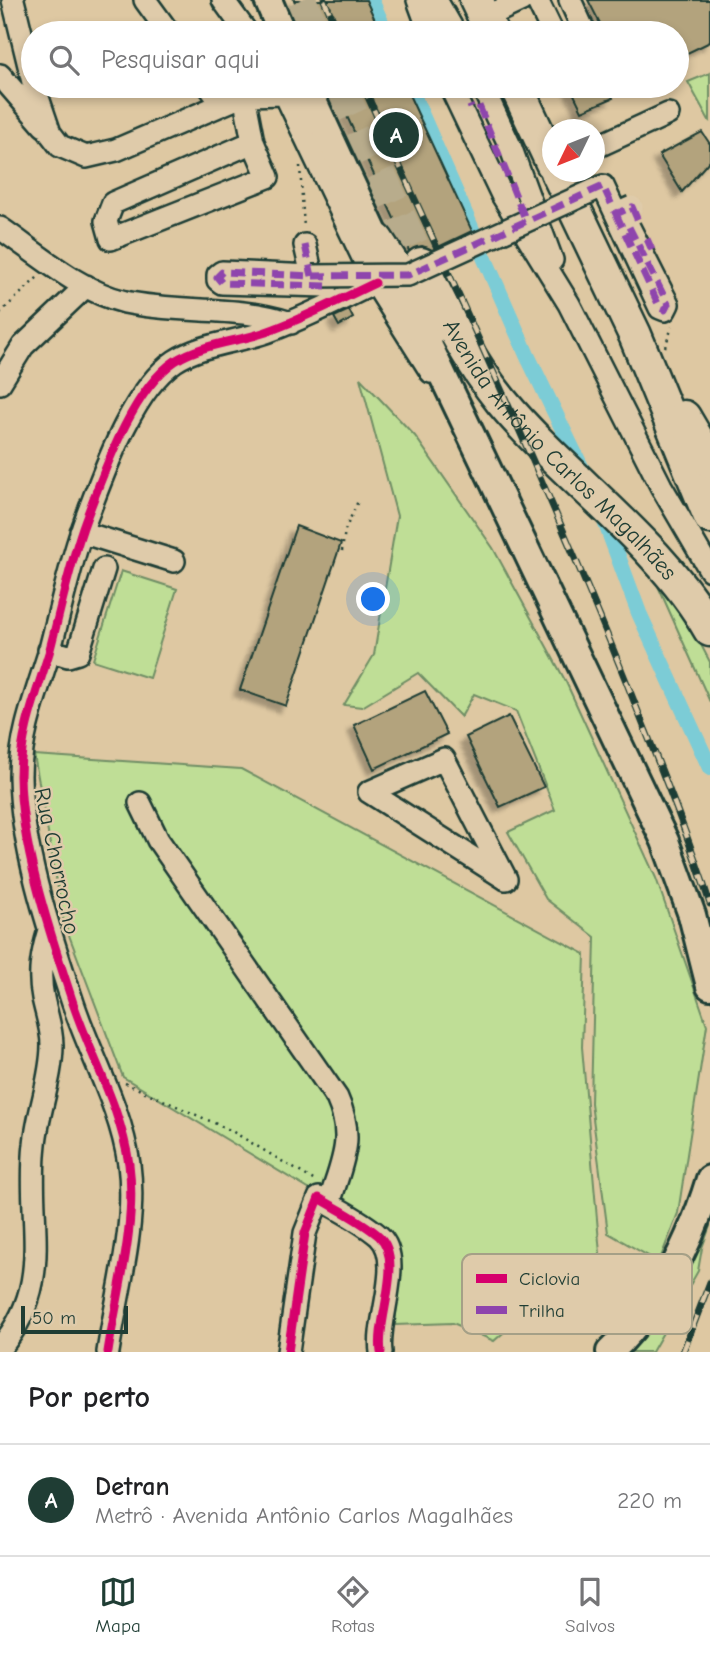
<!DOCTYPE html>
<html lang="pt">
<head>
<meta charset="utf-8">
<style>
	body { margin:0; font-family:"Comic Neue",sans-serif; background:#f2f2f2; color:#202124 }
	.compass { position:absolute; left:542px; top:119px; width:63px; height:63px; border-radius:50%; background:#fff; box-shadow:0 4px 10px #0003; rotate:227deg }
	.scale { position:absolute; left:21px; bottom:18px; width:107px; box-sizing:border-box; padding-left:7px; border:4px solid #1f3d34; border-top:0; font-size:19px; line-height:24px; white-space:nowrap; color:#1f3d34; -webkit-text-stroke:5px #dfcbaa; paint-order:stroke }
	.you { position:absolute; left:374px; top:600px; width:24px; height:24px; margin:-18px; border:5px solid #fff; border-radius:50%; background:#1a73e8; box-shadow:0 0 0 10px #1a73e833 }
	.badge { display:grid; place-items:center; width:46px; height:46px; border-radius:50%; background:#1f3d34; color:#fff; font-size:23px; font-weight:700 }
	.pin { position:absolute; translate:-50% -50%; border:4px solid #fff; box-shadow:0 2px 7px #0006 }
	.list { margin:0; padding:0; list-style:none }
	h2 { display:flex; justify-content:space-between; align-items:center; height:91px; margin:0; padding:0 28px; font-size:30px }
	h2 small { font-size:23px; font-weight:400; color:#757577 }
	.list li { display:grid; grid-template-columns:46px 1fr auto; gap:21px; align-items:center; box-sizing:border-box; height:112px; padding:0 28px; border-top:2px solid #e0e0e0 }
	.list b { display:block; font-size:26px; white-space:nowrap }
	.list p { margin:0; font-size:23px; white-space:nowrap; color:#757577 }
	.list em { font-size:23px; font-style:normal; color:#757577 }
	.icon { flex:none; width:38px; height:38px; fill:none; stroke:currentColor; stroke-width:2; stroke-linecap:round; stroke-linejoin:round }
	.map { position:relative; flex:none; width:710px; height:1352px; overflow:hidden }
	.search { position:absolute; background:#fff; box-shadow:0 4px 10px #0003; left:21px; right:21px; top:21px; height:77px; display:flex; align-items:center; gap:18px; box-sizing:border-box; padding:0 24px; border-radius:38px; color:#757577; font-size:26px }
	.sheet { height:203px; background:#fff }
	nav { display:flex; justify-content:space-around; align-items:center; box-sizing:border-box; height:98px; border-top:2px solid #e0e0e0; background:#fff; font-size:19px; color:#757577 }
	nav a { display:grid; justify-items:center; gap:4px }
	nav .on { color:#1f3d34 }
	.map>svg:first-child { display:block }
	.green { fill:#bfde96; stroke:#6f8e65; stroke-width:2 }
	.lines { fill:none; stroke-linecap:round; stroke-linejoin:round }
	.canal { stroke:#7cccd6; stroke-width:16 }
	.building { fill:#b3a37d; stroke:#1f3d34; stroke-width:2; filter:url(#shadow) }
	.highway-tunnel { stroke:#b8ac8c; stroke-width:32; stroke-dasharray:32 16; stroke-linecap:butt }
	.minor-casing { stroke:#1f3d34; stroke-width:26 }
	.major-casing { stroke:#1f3d34; stroke-width:32 }
	.highway-casing { stroke:#1f3d34; stroke-width:37 }
	.path { stroke:#1f3d34; stroke-width:2.5; stroke-dasharray:2 5; stroke-linecap:butt }
	.minor { stroke:#dfcbaa; stroke-width:21 }
	.major { stroke:#dfcbaa; stroke-width:26 }
	.highway { stroke:#dfcbaa; stroke-width:32 }
	.rail-casing { stroke:#1f3d34; stroke-width:7 }
	.rail { stroke:#dfcbaa; stroke-width:4.5; stroke-dasharray:13; stroke-linecap:butt }
	.minor-bridge-casing { stroke:#1f3d34; stroke-width:26; stroke-linecap:butt }
	.minor-bridge { stroke:#dfcbaa; stroke-width:21 }
	.quiet { stroke:#8e44ad; stroke-width:7; stroke-dasharray:14 7; stroke-linecap:butt }
	.cycleway-casing { stroke:#dfcbaa; stroke-width:13 }
	.cycleway { stroke:#d6006c; stroke-width:9 }
	.labels { text-anchor:middle; dominant-baseline:central; stroke-width:5; stroke-linejoin:round; paint-order:stroke }
	.street-label { font-size:23px; fill:#1f3d34; stroke:#dfcbaa }
	.key { fill:#dfcbaa; stroke:#a5a087; stroke-width:2 }
	.key-label { font-size:19px; fill:#1f3d34 }
</style>
</head>
<body>
<div class="map">
<svg width="710" height="1352" viewBox="0 0 710 1352">
	<defs>
		<filter id="shadow"><feDropShadow dx="-6" dy="6" stdDeviation="2" flood-color="#0004"/></filter>
	</defs>
	<rect width="100%" height="100%" fill="#dec8a2"/>
	<filter id="ink" filterUnits="userSpaceOnUse"><feTurbulence type="fractalNoise" baseFrequency=".0143" numOctaves="2"/><feDisplacementMap in="SourceGraphic" scale="14" xChannelSelector="R" yChannelSelector="G"/><feConvolveMatrix kernelMatrix="1 2 1 2 8 2 1 2 1" color-interpolation-filters="sRGB"/></filter>
	<g filter="url(#ink)">
		<path class="green" d="M710 73V122L688 82Z
			M360 378 415 436 493 548 566 682 656 878 707 1025 678 1213 659 1262 608 1233 591 1103 595 937 546 899 508 832 555 810 516 711 474 694 461 717 418 673 362 707 344 705 374 655 397 516Z
			M121 571 177 589 149 678 93 660Z
			M658 586 688 620 710 662V702Z
			M34 755 241 769 585 954 582 1047 601 1265 565 1289 536 1322 527 1312 494 1341 453 1323 395 1325 401 1256 390 1233 325 1199 123 1077 64 922Z
			M710 1210V1226L702 1248 698 1271 652 1352H630L657 1317Z"/>
		<g class="lines">
			<path class="canal" d="M371 0 386 33
				M409 86 527 355 584 473
				M603 516 639 613 710 768"/>
		</g>
		<path class="building" d="M294 0H366L381 33H309Z
			M588 0H710V42L677 58V33H605Z
			M333 86H405L472 231 432 250 422 246 409 251Z
			M570 86H608L613 98 582 111Z
			M702 132 710 144V160L682 192 659 155Z
			M349 310 353 318 339 326 334 317Z
			M296 526 341 543 286 706 240 690Z
			M425 691 447 734 374 769 354 725Z
			M509 716 544 787 500 807 466 737Z"/>
		<g class="lines">
			<path class="highway-tunnel" d="M300 0 315 33
				M339 86 421 264"/>
			<g class="minor-casing">
				<path id="minor" d="M13 0 33 82
					M145 0 169 33
					M223 0 247 33
					M418 0 430 33
					M436 0 455 33
					M537 0 553 33
					M570 0 585 33
					M484 18 522 0
					M0 75 44 126
					M34 86 50 133 60 146 86 157 116 150 244 95 286 94
					M209 86 222 104
					M250 86 244 95 253 142 268 177 111 239 106 221 113 203 253 142
					M281 86 375 283 431 372
					M450 86 502 195 569 304 661 486 710 570
					M482 86 510 146 552 260
					M594 148 668 114
					M0 228C38 254 79 291 125 302 180 314 237 305 291 323
					M305 245 312 276 222 272 218 275V280L222 283 326 286
					M0 383 23 346 86 286
					M81 532 174 561
					M49 650 68 656 78 653 104 569
					M369 792 444 759 506 879
					M369 792 506 879
					M140 803 158 840 337 1098C356 1140 341 1163 329 1204
					M0 1348C56 1282 26 1222 35 1144 38 1111 52 1078 52 1045 52 1029 46 1013 43 998 38 974 42 953 49 930
					M108 1352C117 1292 137 1225 129 1164 120 1104 89 1054 71 997 49 930 21 847 20 776 20 734 37 692 49 653 61 608 70 562 86 519 104 472 132 390 175 361 201 344 237 342 266 332 303 319 339 300 375 283
					M288 1352 305 1233 319 1198C339 1210 362 1221 379 1236 405 1260 376 1319 381 1352"/>
			</g>
			<g class="major-casing">
				<path id="major" d="M268 0 282 33
					M306 86 386 259
					M411 309 665 841 692 915 710 986
					M610 1352C660 1304 690 1245 710 1179"/>
			</g>
			<g class="highway-casing">
				<g id="highway">
					<path d="M476 0 492 33"/>
					<path d="M516 86 552 163"/>
					<path d="M557 172 635 335 710 517"/>
					<path d="M377 240 433 326"/>
					<path id="s1" d="M421 264C444 312 468 360 502 402 565 478 662 544 710 630"/>
					<path d="M684 417 710 461"/>
				</g>
			</g>
			<path class="path" d="M327 0 342 33
				M366 86 436 242
				M300 166 304 228
				M0 313 38 277
				M665 347 672 327
				M342 551 345 530 358 501
				M125 1083 230 1130 315 1181"/>
			<use href="#minor" class="minor"/>
			<use href="#major" class="major"/>
			<use href="#highway" class="highway"/>
			<g class="rail-casing">
				<path id="rail" d="M324 0 339 33
					M363 86C453 283 545 480 626 681 655 755 686 828 710 904
					M683 1352 710 1282"/>
			</g>
			<use href="#rail" class="rail"/>
			<g class="minor-bridge-casing">
				<path id="minor-bridge" d="M616 214 660 308 665 310 668 304 629 227
					M312 276 408 275 603 186 616 214 632 207"/>
			</g>
			<use href="#minor-bridge" class="minor-bridge"/>
			<path class="quiet" d="M462 86 471 108
				M471 86 526 221
				M616 214 660 308 665 310 668 304 629 227
				M647 239 652 250
				M305 245 312 276
				M326 286 222 283 217 277 222 272 312 276 408 275 603 186 616 214 632 207 638 221"/>
			<g class="cycleway-casing">
				<path id="cycleway" d="M108 1352C117 1292 137 1225 129 1164 120 1104 89 1054 71 997 49 930 21 847 20 776 20 734 37 692 49 653 61 608 70 562 86 519 104 472 132 390 175 361 201 344 237 342 266 332 303 319 339 300 375 283
					M288 1352 305 1233 319 1198C339 1210 362 1221 379 1236 405 1260 376 1319 381 1352"/>
			</g>
			<use href="#cycleway" class="cycleway"/>
		</g>
	</g>
	<g class="labels">
		<g class="street-label">
			<text stroke="none"><textPath href="#s1" startOffset="234">Avenida Antônio Carlos Magalhães</textPath></text>
			<text transform="translate(57 861) rotate(78)">Rua Chorrocho</text>
		</g>
	</g>
	<rect x="462" y="1254" width="230" height="80" rx="10" class="key"/>
	<rect x="476" y="1274" width="31" height="9" fill="#d6006c"/>
	<rect x="476" y="1306" width="31" height="8" fill="#8e44ad"/>
	<g class="key-label">
		<text x="519" y="1285">Ciclovia</text>
		<text x="519" y="1317">Trilha</text>
	</g>
</svg>
<svg class="compass" viewBox="-18 -18 36 36"><path d="M0-13l5 13h-10z" fill="#e53935"/><path d="M0 13l5-13h-10z" fill="#757577"/></svg>
<div class="scale">50 m</div>
<div class="you"></div>
<div class="pin badge" style="left:396px;top:135px">A</div>
<div class="search"><svg class="icon" aria-label="search" viewBox="0 0 24 24"><circle cx="10" cy="10" r="6"/><path d="M15 15l6 6"/></svg>Pesquisar aqui</div>
</div>
<section class="sheet">
<h2>Por perto<small></small></h2>
<ul class="list">
<li><span class="badge">A</span><div><b>Detran</b><p>Metrô · Avenida Antônio Carlos Magalhães</p></div><em>220 m</em></li>
</ul>
</section>
<nav>
<a class="on"><svg class="icon" aria-label="map" viewBox="0 0 24 24"><path d="M3 6l6-2 6 2 6-2v14l-6 2-6-2-6 2zM9 4v14M15 6v14"/></svg>Mapa</a>
<a><svg class="icon" aria-label="directions" viewBox="0 0 24 24"><path d="M12 3l9 9-9 9-9-9zM9 14v-3h6M13 9l2 2-2 2"/></svg>Rotas</a>
<a><svg class="icon" aria-label="saved" viewBox="0 0 24 24"><path d="M7 4h10v16l-5-4-5 4z"/></svg>Salvos</a>
</nav>
</body>
</html>
